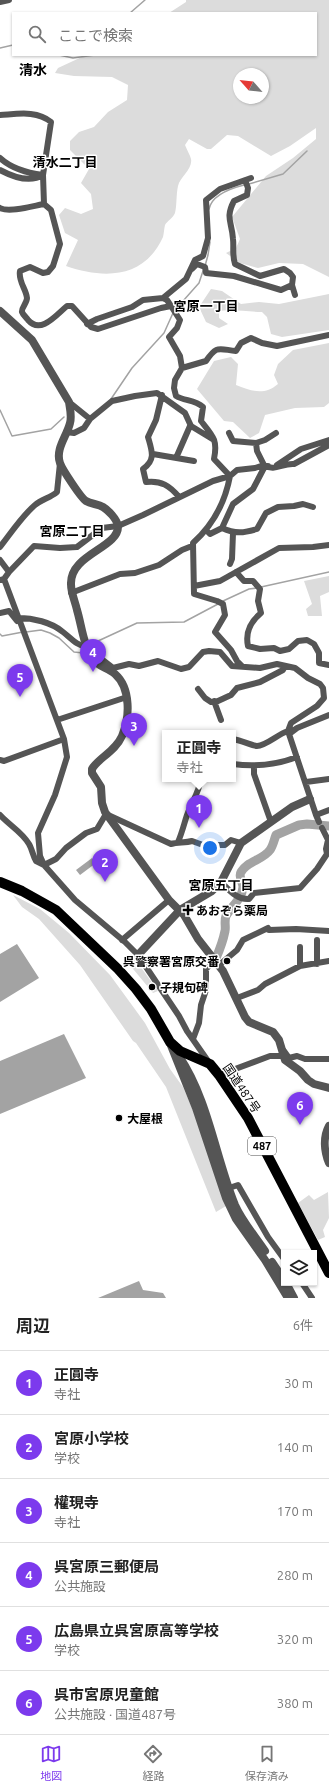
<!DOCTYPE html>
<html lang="ja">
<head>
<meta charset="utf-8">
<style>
	body { margin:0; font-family:Ubuntu,"Noto Sans JP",sans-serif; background:#f6f6f6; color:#222 }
	.controls { position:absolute; right:12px; bottom:12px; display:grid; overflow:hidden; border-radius:0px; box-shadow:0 1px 3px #0004 }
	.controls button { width:36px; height:36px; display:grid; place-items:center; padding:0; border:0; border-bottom:1px solid #e0e0e0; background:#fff; color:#222; font:20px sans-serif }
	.compass { position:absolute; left:233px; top:68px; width:36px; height:36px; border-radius:50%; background:#fff; box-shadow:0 1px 3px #0004; rotate:297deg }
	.you { position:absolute; left:210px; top:848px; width:14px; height:14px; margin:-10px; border:3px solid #fff; border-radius:50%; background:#1a73e8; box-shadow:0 0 0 6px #1a73e833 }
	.badge { display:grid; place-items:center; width:26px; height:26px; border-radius:50%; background:#7c3aed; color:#fff; font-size:13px; font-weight:700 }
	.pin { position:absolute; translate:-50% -33px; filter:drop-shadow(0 1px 2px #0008) }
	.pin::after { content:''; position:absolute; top:21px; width:14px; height:12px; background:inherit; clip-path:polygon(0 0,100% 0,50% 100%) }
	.popup { position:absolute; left:162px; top:730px; width:74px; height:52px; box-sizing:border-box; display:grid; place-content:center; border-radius:0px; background:#fff; filter:drop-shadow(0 1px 3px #0005); font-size:13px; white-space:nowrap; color:#767676 }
	.popup b { font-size:15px; color:#222 }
	.popup::after { content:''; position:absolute; left:50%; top:100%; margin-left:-8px; border:8px solid transparent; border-top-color:#fff }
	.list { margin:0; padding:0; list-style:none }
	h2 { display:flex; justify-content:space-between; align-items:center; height:52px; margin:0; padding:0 16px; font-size:17px }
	h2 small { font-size:13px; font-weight:400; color:#767676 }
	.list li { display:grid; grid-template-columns:26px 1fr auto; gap:12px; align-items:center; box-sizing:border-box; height:64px; padding:0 16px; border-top:1px solid #e0e0e0 }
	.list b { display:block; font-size:15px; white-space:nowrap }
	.list p { margin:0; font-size:13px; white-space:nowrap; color:#767676 }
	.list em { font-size:13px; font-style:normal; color:#767676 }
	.icon { flex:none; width:22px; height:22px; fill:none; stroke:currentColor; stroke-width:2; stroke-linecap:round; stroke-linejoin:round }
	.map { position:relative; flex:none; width:329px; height:1298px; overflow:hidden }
	.search { position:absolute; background:#fff; box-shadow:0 1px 3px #0004; left:12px; right:12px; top:12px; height:44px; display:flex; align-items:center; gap:10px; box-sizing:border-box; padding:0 14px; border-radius:0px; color:#767676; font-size:15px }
	.sheet { height:436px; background:#fff }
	nav { display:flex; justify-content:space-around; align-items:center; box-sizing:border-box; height:56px; border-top:1px solid #e0e0e0; background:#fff; font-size:11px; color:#767676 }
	nav a { display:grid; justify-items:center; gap:2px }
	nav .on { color:#7c3aed }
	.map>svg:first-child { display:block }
	.green { fill:#dcdcdc; fill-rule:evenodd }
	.water { fill:#a3a3a3 }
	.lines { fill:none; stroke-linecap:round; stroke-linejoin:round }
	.stream { stroke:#a3a3a3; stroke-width:1.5 }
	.river { stroke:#a3a3a3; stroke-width:9 }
	.minor { stroke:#555; stroke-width:6 }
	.tertiary { stroke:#555; stroke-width:8 }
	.trunk { stroke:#000; stroke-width:10 }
	.poi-dot { fill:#000; stroke:#fff; stroke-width:1.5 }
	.labels { text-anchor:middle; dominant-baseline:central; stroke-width:3; stroke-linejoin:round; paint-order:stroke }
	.shield { fill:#fff; stroke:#4c4c4c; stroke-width:1 }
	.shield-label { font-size:11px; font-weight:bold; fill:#000 }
	.poi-label { font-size:12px; font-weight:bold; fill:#000; stroke:#fff; text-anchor:start }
	.street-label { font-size:12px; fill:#000; stroke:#fff }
	.neighbourhood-label { font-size:13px; font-weight:bold; fill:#000; stroke:#fff }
	.quarter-label { font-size:14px; font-weight:bold; fill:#000; stroke:#fff }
</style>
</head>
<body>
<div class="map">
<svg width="329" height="1298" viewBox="0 0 329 1298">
	<rect width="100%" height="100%" fill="#fff"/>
	<path class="green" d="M186 0H329V277L303 264 279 263 258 268 240 263 226 253 236 248 240 239 232 217 266 176 293 158 316 139V128L290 146 271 156 238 136 227 135 211 149H207L189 139 185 145C187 150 190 155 191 159 193 169 180 177 178 186 176 195 177 205 175 213 173 218 167 221 165 225 164 229 164 233 163 237 144 279 104 279 66 266L78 240 65 233 59 215 65 208 81 214 93 209 91 194 81 183 89 169 70 150V141L79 132 94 127 108 112 127 100 128 85 112 77 74 76 55 73 58 68 86 55H316V13H169L186 2ZM239 74H263V98H239Z
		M211 289 222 291 241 304 259 302 279 304 329 294V330L282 337 271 334 267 317 262 312C248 312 232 309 219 311V318L228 324 219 328 206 322 199 307Z
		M329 343V403L324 407 295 408 265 415 259 433 250 438 233 422 224 421 197 389 214 361 231 357 238 364 236 385C251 391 264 396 278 384L274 375 278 364 293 350Z
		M329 576V592L320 596 322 616H308L306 609 312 604 304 581Z
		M13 895 40 909 69 933 110 975 145 1023 170 1069 183 1087 195 1115 226 1206 216 1212 166 1087 136 1043 133 1041 80 965 39 919 22 907Z
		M135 959 158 991 153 993 129 964Z
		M328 1192 329 1218 323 1230 325 1237 318 1240 298 1203 309 1195 314 1200Z"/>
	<path class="water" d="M92 858 96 863 80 875 76 870Z
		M17 944 39 978 0 1002V954Z
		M64 1034 86 1078 0 1114V1061Z
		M139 1281 143 1290 163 1293 166 1298H98Z"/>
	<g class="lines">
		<path class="stream" d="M130 13 145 0
			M0 48 13 45
			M59 55 73 58 95 55
			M249 184 283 174 307 151
			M209 209C212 195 232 188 244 185
			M205 266 208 255 210 242
			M175 310 199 283 203 271
			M111 399 132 368 164 333 173 313
			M0 410 12 436 51 429 64 417
			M261 587 329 572
			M223 601 249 589 257 588
			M26 632 41 630 50 633 59 638 74 652 83 653 86 651
			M0 634 2 636 23 632
			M91 647 98 641 137 623 184 622 218 604"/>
		<path class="river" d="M216 958C220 949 223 941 225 931 226 927 224 921 226 916 231 906 242 900 243 887 243 882 238 877 241 872 247 861 263 860 270 850 273 846 274 840 276 835L299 825 307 824 329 826"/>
		<path class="minor" d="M0 2 9 0
			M0 115C17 114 37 110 51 122L43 175C27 173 12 169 0 158
			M0 170C13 177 30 183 43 175L44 204
			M245 180 248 188 247 195 234 201C225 218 232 222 233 239 234 247 232 255 235 264L260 276 284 269 290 273 293 277 292 285 295 295
			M0 208C9 213 33 206 44 204L51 210 60 244 53 266 48 272 43 273 30 267 20 271C18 281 26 289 27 298 27 303 21 308 22 312 23 315 27 318 28 320 41 335 57 314 67 306H72L91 327 98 329 161 308 171 306 180 320 177 328 169 337 180 356 182 368 175 380 174 388 176 396C185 401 195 400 203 407L201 421C213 436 218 440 214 459L230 476C225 503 213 525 193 543L194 594 217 601 223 604 225 615 215 632 231 650 237 661 242 666
			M192 269 197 264 205 267 206 273 234 276 281 290 292 285
			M163 298 186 279 195 260 203 256 208 238 206 200 220 189 251 178
			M87 324 97 319 132 307 143 300 163 298 167 300 171 306
			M182 368 206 361C217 345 218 349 236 351L241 343 251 338 262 343 277 346 329 335
			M162 395 156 420 148 437C152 451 156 460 143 469L146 482C161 480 170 486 179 497
			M69 402 90 419
			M66 432 74 433 84 428 90 419 112 401 135 396 157 393 185 413 191 426 214 440
			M229 433 233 441 256 443
			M153 454 194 461
			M176 458 190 426
			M264 465 257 451 256 443 265 440 276 433
			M277 465 301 449 329 440
			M222 528C235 534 244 533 257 529L266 513 278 507 294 506 303 504 313 507
			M206 530 210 534 222 528 233 504 253 489 265 466H268
			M0 547C11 533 22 516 35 505 42 499 50 498 57 492L60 463
			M0 560 9 572 4 579 0 580
			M230 564 232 559 233 533
			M9 572 34 546 60 548 77 547 102 528 118 526 143 515 213 481 230 476 237 470 255 468 264 465C275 472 282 463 294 464L329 445
			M236 572 244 581H253L260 589 258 601 261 613C250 622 245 632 248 646L260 649 274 648 280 651 289 649 298 641 307 640 314 644 319 653V663L329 665
			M4 579 64 739 67 757 55 795 38 833 40 856 44 865 75 900 125 942 138 955 179 1016 187 1031 208 1061
			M194 586 220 581 279 548 313 547 329 545
			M71 593 120 574 135 573 159 565 182 550 192 546
			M0 613 9 611 17 621
			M18 618C33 618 51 622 63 632 72 639 76 645 87 647
			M90 654 100 658 113 668 129 664 139 666 158 661 181 669 189 667 203 652 209 651 220 652 232 666 260 668 277 664 295 668 308 678 320 684 323 688 324 698 317 706 291 723 288 731 316 815
			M198 689 205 698 211 702 218 701 231 695 237 688 260 682 283 670 285 666
			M214 701 221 720
			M57 720 127 697
			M289 734 297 728 329 715
			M233 739C240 740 253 746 257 746 266 746 278 734 288 731
			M0 760 4 761 64 739
			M233 764C255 767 276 765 297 757
			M254 766V774L271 822
			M306 782 329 779
			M0 815C9 825 22 832 29 844 32 849 33 856 36 861L44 865 56 859 66 848 86 833 97 829 106 814 171 844C178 842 185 843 192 841L203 845H225L231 840 241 843
			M319 822 316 815 329 810
			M178 842C182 833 184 824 187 815 192 802 199 792 201 779
			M221 882C229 890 237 900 249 899L254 893 300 888 317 869 327 854 326 849 328 840 322 828
			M269 930 296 929 329 931
			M122 940 169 900
			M317 964V940
			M218 966 237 950 243 940 268 928
			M300 966V947
			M237 998 258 990 265 984 300 966 329 961
			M193 1039 199 1023 201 1005 206 990V969L214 961
			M284 1051 289 1058 297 1056 305 1059H329
			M219 1075 270 1056H282
			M226 1189 238 1185 268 1237 284 1259
			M302 1283 312 1298"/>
		<path class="tertiary" d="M0 311 32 340 69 402C70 409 72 416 70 423 67 436 55 449 60 463 62 469 81 498 86 501 91 504 98 504 103 507 108 510 117 519 118 526 119 548 70 554 71 584 71 593 75 601 77 610 82 627 83 644 93 659 97 666 108 668 115 674 131 688 130 718 122 736 115 752 98 758 92 769V773L101 787 102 803 105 812 169 900 184 915 198 939 223 971 245 1017 249 1022 273 1032 279 1040 285 1060 300 1071 308 1080 314 1084 329 1088
			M138 955 180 910 212 891 221 882 241 843 292 807 310 799
			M170 1043 196 1108 226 1198 236 1219 265 1260 288 1298
			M179 1056C209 1101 215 1156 235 1205 242 1221 255 1236 265 1251
			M329 1126C323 1137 324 1151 329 1163
			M272 1262 284 1280
			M286 1283 294 1298"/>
		<path class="trunk" d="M0 882 22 891 56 910 118 969 136 989 151 1009 170 1042 180 1051 210 1064 219 1075 248 1118 329 1273"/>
	</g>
	<g class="poi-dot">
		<path d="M186 904h4v4h4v4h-4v4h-4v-4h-4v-4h4z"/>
		<circle cx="227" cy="961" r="4"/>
		<circle cx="152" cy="987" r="4"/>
		<circle cx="119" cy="1118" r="4"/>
	</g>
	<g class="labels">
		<rect class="shield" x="248" y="1137" width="28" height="18" rx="3"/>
		<g class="shield-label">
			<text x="262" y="1146">487</text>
		</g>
		<g class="poi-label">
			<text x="196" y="910">あおぞら薬局</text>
			<text x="219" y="961" text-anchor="end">呉警察署宮原交番</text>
			<text x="160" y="987">子規句碑</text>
			<text x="127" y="1118">大屋根</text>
		</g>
		<g class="street-label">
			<text transform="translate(242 1088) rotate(56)">国道487号</text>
		</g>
		<g class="neighbourhood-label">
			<text x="65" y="162">清水二丁目</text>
			<text x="206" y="306">宮原一丁目</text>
			<text x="72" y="531">宮原二丁目</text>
			<text x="221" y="885">宮原五丁目</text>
		</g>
		<g class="quarter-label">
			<text x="33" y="70">清水</text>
		</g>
	</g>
</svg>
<div class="controls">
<button><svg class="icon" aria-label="layers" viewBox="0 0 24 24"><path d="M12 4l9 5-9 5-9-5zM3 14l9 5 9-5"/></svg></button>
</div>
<svg class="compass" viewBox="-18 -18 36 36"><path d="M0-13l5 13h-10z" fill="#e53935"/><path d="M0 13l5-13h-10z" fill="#767676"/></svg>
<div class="you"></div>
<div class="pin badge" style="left:199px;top:828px">1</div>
<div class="popup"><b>正圓寺</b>寺社</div>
<div class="pin badge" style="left:105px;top:882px">2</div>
<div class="pin badge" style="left:134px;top:746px">3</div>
<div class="pin badge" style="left:93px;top:672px">4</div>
<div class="pin badge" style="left:20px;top:697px">5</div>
<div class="pin badge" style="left:300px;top:1125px">6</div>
<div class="search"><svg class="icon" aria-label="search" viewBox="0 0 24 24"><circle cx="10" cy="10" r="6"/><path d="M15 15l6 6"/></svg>ここで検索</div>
</div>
<section class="sheet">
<h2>周辺<small>6件</small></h2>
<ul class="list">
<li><span class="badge">1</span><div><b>正圓寺</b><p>寺社</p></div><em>30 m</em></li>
<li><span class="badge">2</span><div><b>宮原小学校</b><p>学校</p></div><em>140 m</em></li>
<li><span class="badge">3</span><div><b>權現寺</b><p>寺社</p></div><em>170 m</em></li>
<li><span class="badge">4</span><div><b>呉宮原三郵便局</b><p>公共施設</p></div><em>280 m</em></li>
<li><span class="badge">5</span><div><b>広島県立呉宮原高等学校</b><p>学校</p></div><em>320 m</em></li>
<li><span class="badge">6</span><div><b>呉市宮原児童館</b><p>公共施設 · 国道487号</p></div><em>380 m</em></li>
</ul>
</section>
<nav>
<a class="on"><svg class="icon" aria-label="map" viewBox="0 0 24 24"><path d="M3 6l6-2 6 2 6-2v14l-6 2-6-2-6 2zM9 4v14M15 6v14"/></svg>地図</a>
<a><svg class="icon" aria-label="directions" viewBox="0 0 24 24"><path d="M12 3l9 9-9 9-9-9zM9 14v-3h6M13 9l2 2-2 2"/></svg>経路</a>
<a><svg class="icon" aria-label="saved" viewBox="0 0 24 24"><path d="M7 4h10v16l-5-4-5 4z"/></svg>保存済み</a>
</nav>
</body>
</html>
